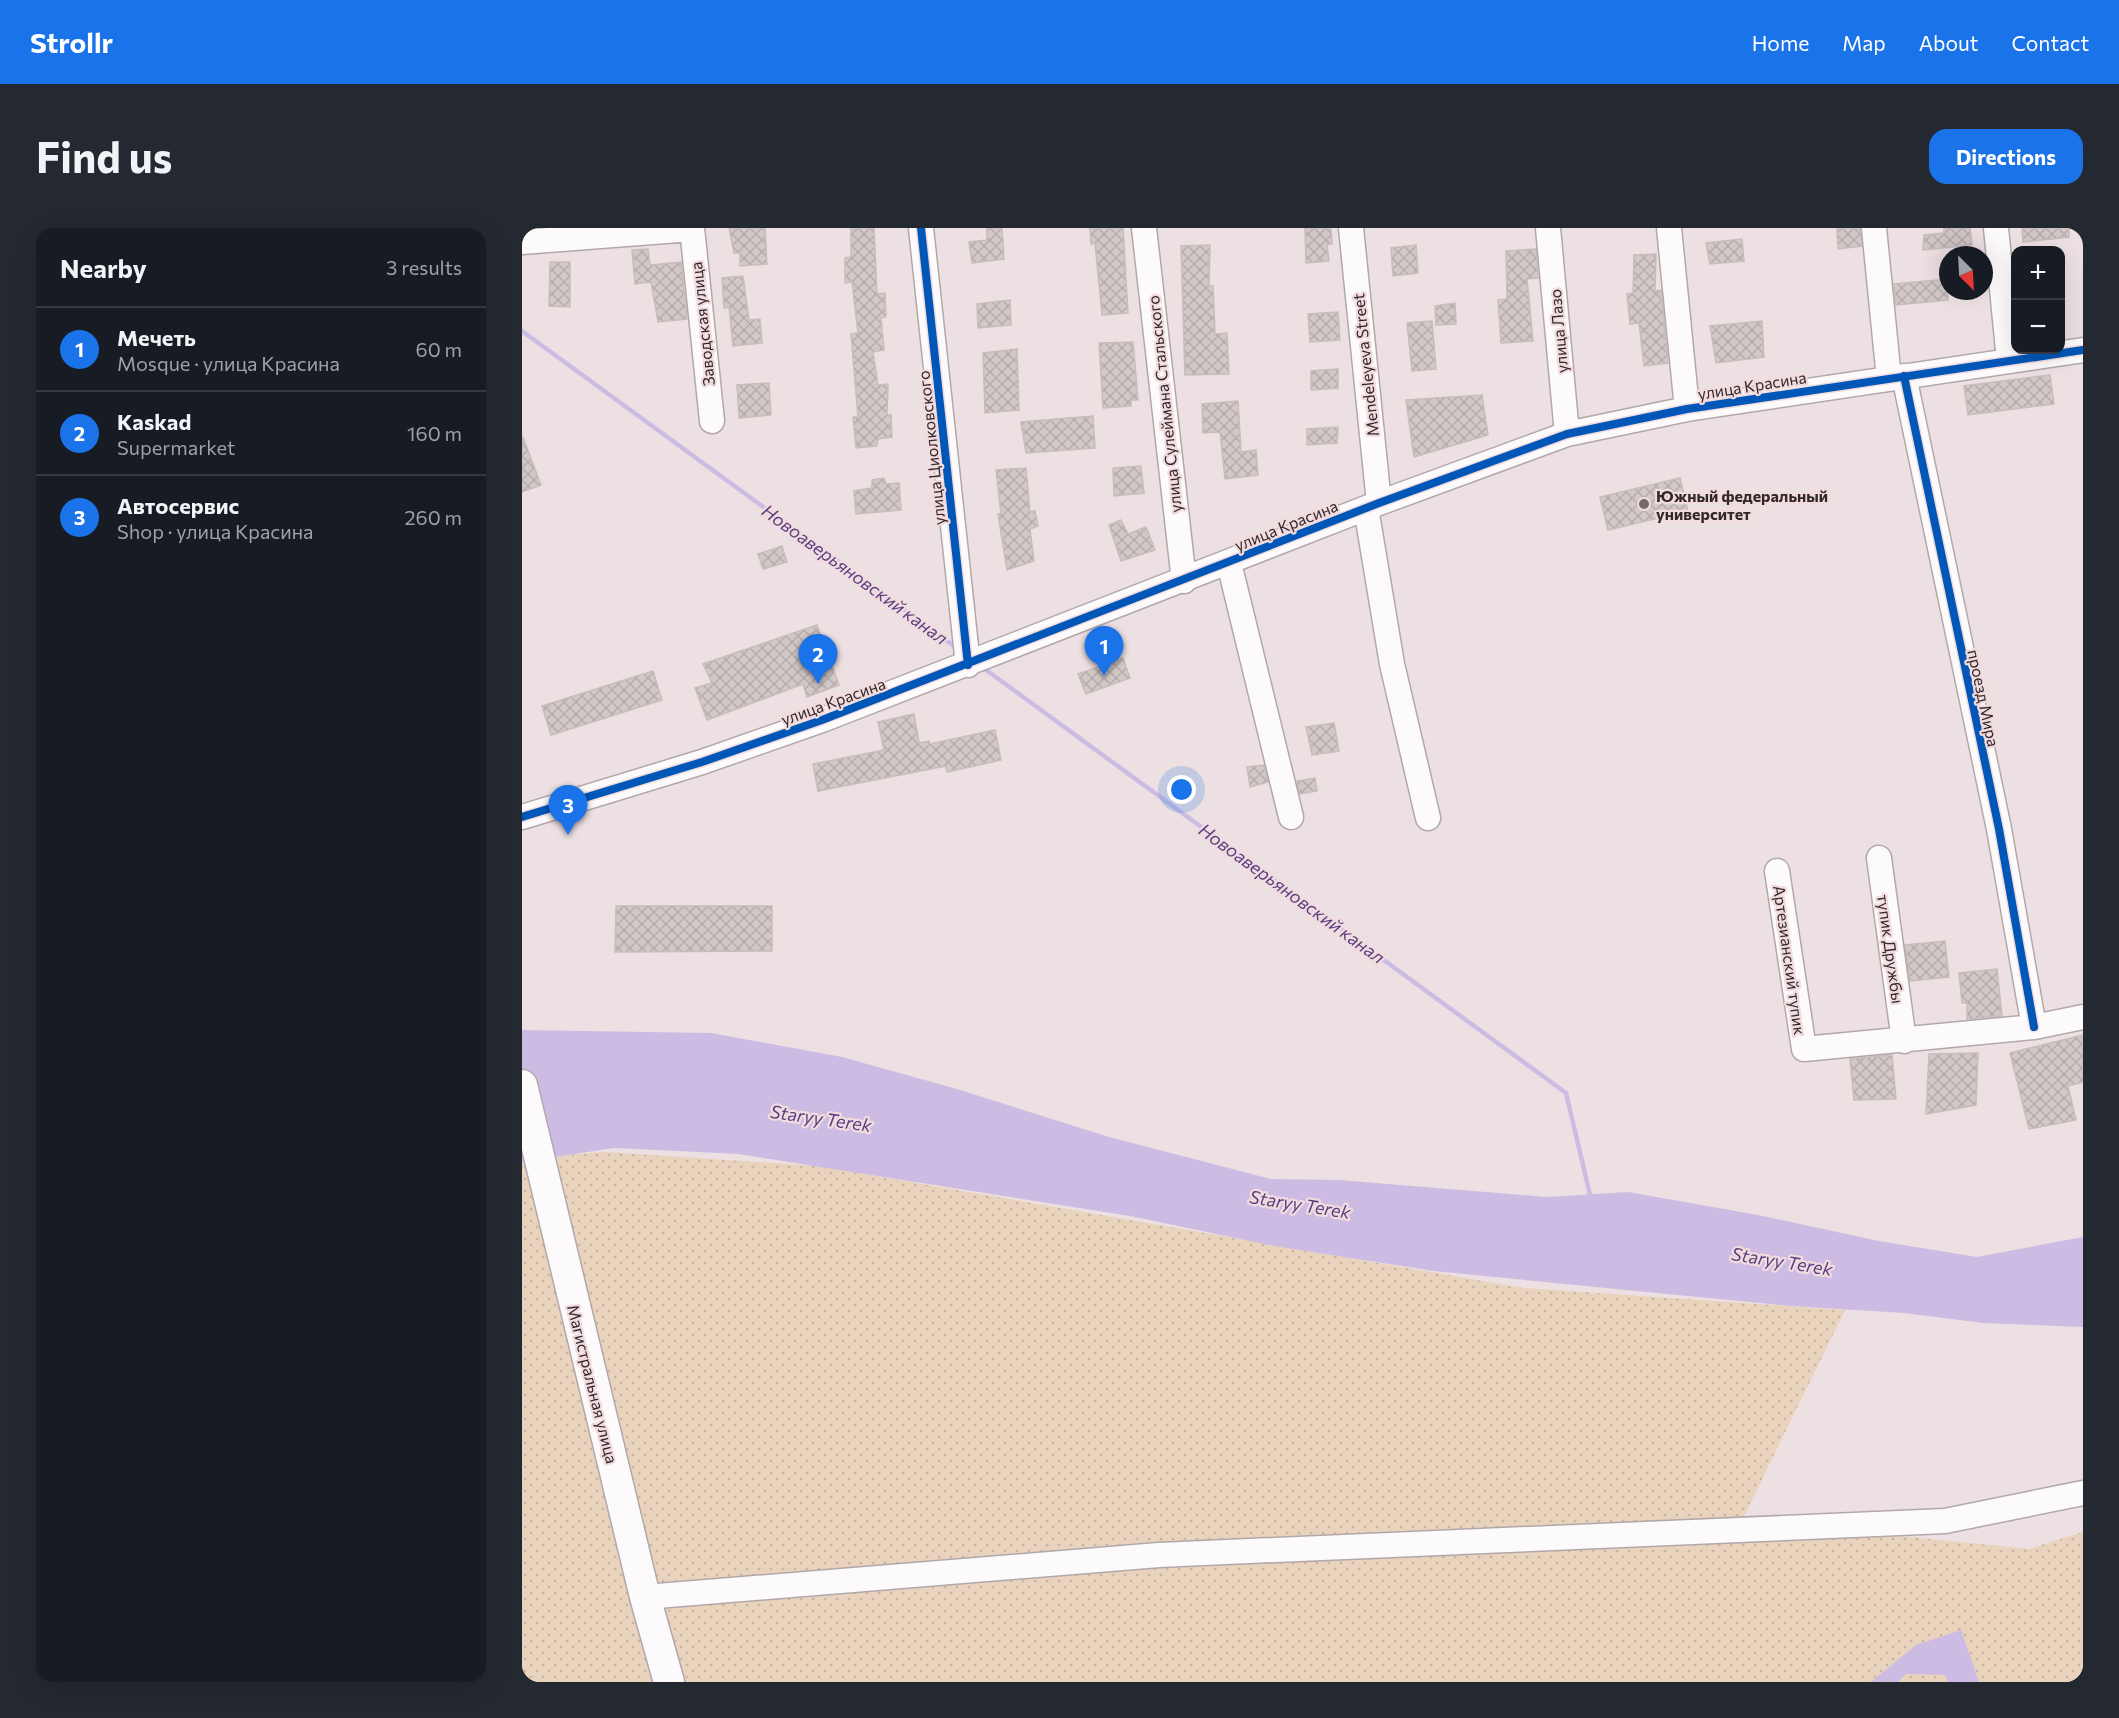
<!DOCTYPE html>
<html lang="en">
<head>
<meta charset="utf-8">
<style>
	body { margin:0; font-family:Commissioner,sans-serif; background:#242831; color:#f1f3f6 }
	.controls { position:absolute; right:18px; top:18px; display:grid; overflow:hidden; border-radius:12px; box-shadow:0 6px 24px #0002 }
	.controls button { width:54px; height:54px; display:grid; place-items:center; padding:0; border:0; border-bottom:2px solid #363941; background:#171b24; color:#f1f3f6; font:30px sans-serif }
	.compass { position:absolute; left:1417px; top:18px; width:54px; height:54px; border-radius:50%; background:#171b24; box-shadow:0 6px 24px #0002; rotate:156deg }
	.you { position:absolute; left:660px; top:562px; width:21px; height:21px; margin:-15px; border:4px solid #fff; border-radius:50%; background:#1a73e8; box-shadow:0 0 0 9px #1a73e833 }
	.badge { display:grid; place-items:center; width:39px; height:39px; border-radius:50%; background:#1a73e8; color:#fff; font-size:20px; font-weight:700 }
	.pin { position:absolute; translate:-50% -50px; filter:drop-shadow(0 2px 3px #0008) }
	.pin::after { content:''; position:absolute; top:32px; width:21px; height:18px; background:inherit; clip-path:polygon(0 0,100% 0,50% 100%) }
	.list { margin:0; padding:0; list-style:none }
	h2 { display:flex; justify-content:space-between; align-items:center; height:78px; margin:0; padding:0 24px; font-size:26px }
	h2 small { font-size:20px; font-weight:400; color:#9ea1a6 }
	.list li { display:grid; grid-template-columns:39px 1fr auto; gap:18px; align-items:center; box-sizing:border-box; height:84px; padding:0 24px; border-top:2px solid #363941 }
	.list b { display:block; font-size:22px; white-space:nowrap }
	.list p { margin:0; font-size:20px; white-space:nowrap; color:#9ea1a6 }
	.list em { font-size:20px; font-style:normal; color:#9ea1a6 }
	.map { position:relative; flex:none; width:1561px; height:1454px; overflow:hidden; border-radius:18px }
	header { display:flex; align-items:center; gap:36px; box-sizing:border-box; height:84px; padding:0 30px; background:#1a73e8; color:#fff }
	header strong { font-size:28px }
	nav { display:flex; gap:33px; margin-inline-start:auto; font-size:21px }
	.intro { display:flex; align-items:center; justify-content:space-between; box-sizing:border-box; height:144px; padding:0 36px }
	h1 { margin:0; font-size:42px }
	.button { padding:15px 27px; border-radius:18px; background:#1a73e8; color:#fff; font-size:21px; font-weight:700 }
	main { display:flex; gap:36px; padding:0 36px }
	aside { flex:1; background:#171b24; border-radius:18px; box-shadow:0 6px 24px #0002 }
	.map>svg:first-child { display:block }
	.green { fill:url(#green-dots) }
	.water { fill:#ccbce3 }
	.lines { fill:none; stroke-linecap:round; stroke-linejoin:round }
	.stream { stroke:#ccbce3; stroke-width:4.5 }
	.building { fill:url(#building-cross-hatch); stroke:#c7bdbd; stroke-width:1.5 }
	.minor-casing { stroke:#b2a8aa; stroke-width:27 }
	.major-casing { stroke:#b2a8aa; stroke-width:33 }
	.minor { stroke:#fcfafb; stroke-width:24 }
	.major { stroke:#fcfafb; stroke-width:30 }
	.cycleway-casing { stroke:#f2dbde; stroke-width:11 }
	.cycleway { stroke:#0057b8; stroke-width:8 }
	.poi-dot { fill:#73686a; stroke:#f2dbde; stroke-width:2 }
	.labels { text-anchor:middle; dominant-baseline:central; stroke-width:4.5; stroke-linejoin:round; paint-order:stroke }
	.street-label { font-size:16px; fill:#312829; stroke:#f2dbde }
	.poi-label { font-size:16px; font-weight:bold; fill:#312829; stroke:#f2dbde; text-anchor:start }
	.water-label { font-size:18px; font-style:italic; fill:#583f82; stroke:#f2dbde }
</style>
</head>
<body>
<header>
<strong>Strollr</strong>
<nav><a>Home</a><a>Map</a><a>About</a><a>Contact</a></nav>
</header>
<div class="intro"><h1>Find us</h1><a class="button">Directions</a></div>
<main>
<aside>
<h2>Nearby<small>3 results</small></h2>
<ul class="list">
<li><span class="badge">1</span><div><b>Мечеть</b><p>Mosque · улица Красина</p></div><em>60 m</em></li>
<li><span class="badge">2</span><div><b>Kaskad</b><p>Supermarket</p></div><em>160 m</em></li>
<li><span class="badge">3</span><div><b>Автосервис</b><p>Shop · улица Красина</p></div><em>260 m</em></li>
</ul>
</aside>
<div class="map">
<svg width="1561" height="1454" viewBox="0 0 1561 1454">
	<defs>
		<pattern id="green-dots" width="8" height="8" patternUnits="userSpaceOnUse" patternTransform="scale(1.5)"><rect width="8" height="8" fill="#e9d3bd"/><path d="M2 2h.1M6 6h.1" fill="none" stroke="#c8b5a2" stroke-width="1.8" stroke-linecap="round"/></pattern>
		<pattern id="building-cross-hatch" width="8" height="8" patternUnits="userSpaceOnUse" patternTransform="scale(1.5)"><rect width="8" height="8" fill="#d2c8c7"/><path d="M0 0l8 8M0 8l8-8" fill="none" stroke="#b5acab"/></pattern>
	</defs>
	<rect width="100%" height="100%" fill="#ede0e2"/>
	<path class="green" d="M84 924 296 938 1001 1060 1323 1082 1220 1292 1507 1321 1561 1304V1454H0V930Z"/>
	<path class="water" d="M0 802 189 805 320 829 435 861 587 909 749 951 817 952 1025 969 1106 964 1236 987 1357 1013 1455 1029 1561 1009V1099L1461 1095 1382 1085 1268 1078 911 1043 747 1017 608 988 216 926 92 920 0 934Z
		M1439 1402 1457 1454H1426L1423 1447 1384 1446 1376 1454H1349L1394 1417Z"/>
	<g class="lines">
		<path class="stream" d="M0 103 436 421
			M460 439 1044 865 1069 971"/>
	</g>
	<path class="building" d="M207 0H243L245 36 218 38V25H212Z
		M329 0H352L355 66 363 65 364 89 359 90 362 122 351 124 356 157 366 156 365 187H369L370 209 356 211 355 218 334 220 331 189H336L329 106 336 105 330 54 323 55V30L329 29Z
		M465 0H480L482 31 450 35 447 14 465 12Z
		M568 0H601L606 85 580 87 573 15 569 16Z
		M783 0H809L810 16H805L807 33 784 35Z
		M1315 0H1338L1340 18 1316 21Z
		M1422 0H1448L1450 17 1401 22 1402 7 1422 5Z
		M1500 0H1547V9L1501 14Z
		M1220 11 1222 33 1188 36 1184 15Z
		M688 17 687 58H691L693 106 705 105 707 146 663 147 659 18Z
		M894 17 896 45 871 48 869 20Z
		M126 21 128 37 159 34 165 91 136 94 129 54 113 56 110 22Z
		M1014 21 1016 50 1005 51 1011 113 979 115 976 72 985 71 984 23Z
		M1134 26 1133 63 1139 62 1146 135 1122 138 1117 95 1108 96 1105 66 1111 65 1112 27Z
		M28 34H48V79L27 78Z
		M221 48 227 92 238 91 240 115 211 118 207 79 202 80 200 50Z
		M1426 51V72L1374 77 1372 56Z
		M488 72 489 97 456 100 455 76Z
		M933 75 934 96 914 97 913 78Z
		M816 84 818 112 788 114 786 86Z
		M910 93 914 141 890 143 885 95Z
		M1240 93 1242 129 1194 135 1188 98Z
		M611 114 616 172H609V178L581 180 577 115Z
		M495 121 497 182 463 185 461 125Z
		M816 141V160L789 162V143Z
		M1528 147 1532 176 1446 187 1442 158Z
		M247 155 249 187 217 190 215 157Z
		M960 167 966 207 892 229 884 172Z
		M716 173 719 224 734 222 736 247 703 251 698 204 681 205 680 176Z
		M571 188 573 220 504 225 499 194Z
		M816 199 815 215 785 217V201Z
		M1 209 19 257 0 264V210Z
		M619 238 622 265 592 268 591 240Z
		M504 240 508 284 513 283 516 298 508 301 512 333 485 342 476 286H479L474 242Z
		M362 250 364 256 377 255 379 282 334 286 332 263 350 260V252Z
		M1158 250 1166 283 1086 302 1078 269Z
		M599 292 606 306 624 299 633 322 599 333 587 297Z
		M260 318 265 334 241 341 236 326Z
		M295 397 317 457 285 469 281 456 185 492 173 460 190 455 181 436Z
		M601 430 608 450 564 466 556 446Z
		M131 443 140 472 29 507 20 478Z
		M392 486 397 515 407 513 408 516 473 502 479 532 425 544 424 538 296 563 291 536 362 522 356 494Z
		M812 495 817 523 790 527 784 499Z
		M742 537 746 554 728 559 725 539Z
		M793 550 795 563 778 566 775 553Z
		M94 678H250V723L93 724Z
		M1423 713 1427 749 1388 753 1383 717Z
		M1475 741 1480 788 1445 791V775H1440L1437 745Z
		M1561 807V854L1546 858 1554 892 1507 901 1488 825Z
		M1456 825 1454 877 1404 886 1407 826Z
		M1370 827 1374 871 1332 872 1328 831Z"/>
	<g class="lines">
		<g class="minor-casing">
			<path id="minor" d="M170 0 190 193
				M399 0 446 437
				M622 0 662 353
				M829 0 857 275
				M1026 0 1045 206
				M1147 0 1165 181
				M1352 0 1367 151
				M1474 0 1487 132
				M0 14 170 1
				M1382 148 1477 601 1512 799
				M844 280 870 436 906 590
				M707 335 769 589
				M0 589 180 534 300 492 857 275 1045 206 1165 181 1561 122
				M1357 630 1382 813
				M1255 643 1282 821 1512 799 1561 789
				M123 1369 637 1327 1423 1293 1561 1265"/>
		</g>
		<g class="major-casing">
			<path id="major" d="M0 857 123 1369 147 1454"/>
		</g>
		<use href="#minor" class="minor"/>
		<use href="#major" class="major"/>
		<g class="cycleway-casing">
			<path id="cycleway" d="M399 0 446 437
				M1382 148 1477 601 1512 799
				M0 589 180 534 300 492 857 275 1045 206 1165 181 1561 122"/>
		</g>
		<use href="#cycleway" class="cycleway"/>
	</g>
	<circle class="poi-dot" cx="1122" cy="276" r="6"/>
	<g class="labels">
		<g class="street-label">
			<text transform="translate(180 96) rotate(-96)">Заводская улица</text>
			<text transform="translate(1036 103) rotate(-95)">улица Лазо</text>
			<text transform="translate(843 137) rotate(-96)">Mendeleyeva Street</text>
			<text transform="translate(1230 157) rotate(-9)">улица Красина</text>
			<text transform="translate(642 176) rotate(-96)">улица Сулеймана Стальского</text>
			<text transform="translate(409 220) rotate(-96)">улица Циолковского</text>
			<text transform="translate(764 297) rotate(-22)">улица Красина</text>
			<text transform="translate(1462 470) rotate(78)">проезд Мира</text>
			<text transform="translate(311 473) rotate(-20)">улица Красина</text>
			<text transform="translate(1369 721) rotate(82)">тупик Дружбы</text>
			<text transform="translate(1268 732) rotate(82)">Артезианский тупик</text>
			<text transform="translate(71 1156) rotate(76)">Магистральная улица</text>
		</g>
		<g class="poi-label">
			<text x="1134" y="267">Южный федеральный<tspan x="1134" dy="18">университет</tspan></text>
		</g>
		<g class="water-label">
			<text transform="translate(333 346) rotate(36)">Новоаверьяновский канал</text>
			<text transform="translate(770 665) rotate(36)">Новоаверьяновский канал</text>
			<text transform="translate(299 890) rotate(8)">Staryy Terek</text>
			<text transform="translate(778 976) rotate(9)">Staryy Terek</text>
			<text transform="translate(1260 1033) rotate(9)">Staryy Terek</text>
		</g>
	</g>
</svg>
<div class="controls">
<button>+</button>
<button>−</button>
</div>
<svg class="compass" viewBox="-18 -18 36 36"><path d="M0-13l5 13h-10z" fill="#e53935"/><path d="M0 13l5-13h-10z" fill="#9ea1a6"/></svg>
<div class="you"></div>
<div class="pin badge" style="left:582px;top:448px">1</div>
<div class="pin badge" style="left:296px;top:456px">2</div>
<div class="pin badge" style="left:46px;top:607px">3</div>
</div>
</main>
</body>
</html>
